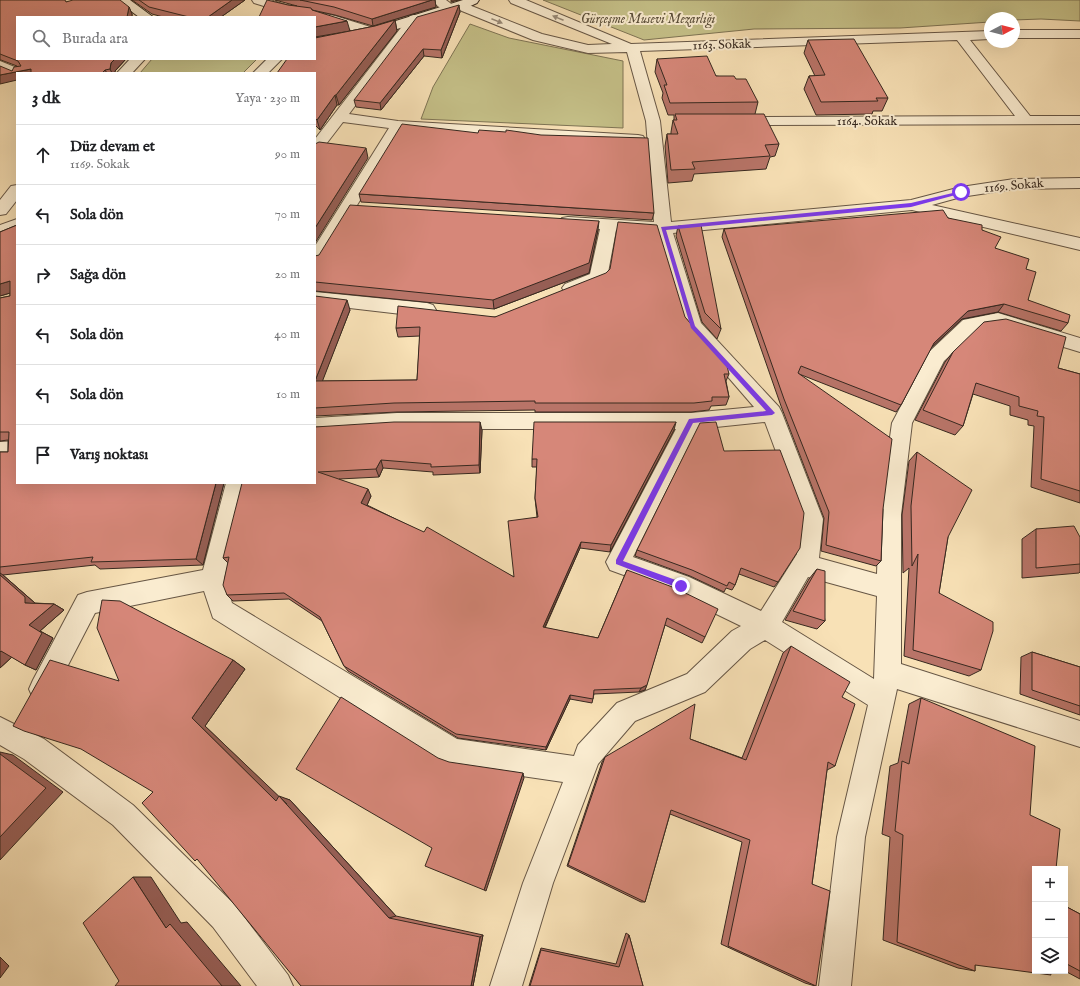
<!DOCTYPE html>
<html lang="tr">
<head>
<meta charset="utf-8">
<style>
	body { margin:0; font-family:"IM FELL English",serif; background:#f2f2f2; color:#202124 }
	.controls { position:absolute; right:12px; bottom:12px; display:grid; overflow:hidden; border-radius:0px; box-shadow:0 4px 16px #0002 }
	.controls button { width:36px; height:36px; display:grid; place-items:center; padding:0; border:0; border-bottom:1px solid #e0e0e0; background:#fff; color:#202124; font:20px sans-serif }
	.compass { position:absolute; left:984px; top:12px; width:36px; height:36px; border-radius:50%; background:#fff; box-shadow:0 4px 16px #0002; rotate:83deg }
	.stop { position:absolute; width:12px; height:12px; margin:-9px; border:3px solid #7c3aed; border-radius:50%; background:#fff }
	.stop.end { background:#7c3aed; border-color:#fff; box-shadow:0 1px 4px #0008 }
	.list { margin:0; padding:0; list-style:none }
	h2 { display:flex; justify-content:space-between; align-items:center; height:52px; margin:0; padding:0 16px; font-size:17px }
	h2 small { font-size:13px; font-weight:400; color:#757577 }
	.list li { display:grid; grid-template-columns:26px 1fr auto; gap:12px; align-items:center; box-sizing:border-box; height:60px; padding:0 16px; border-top:1px solid #e0e0e0 }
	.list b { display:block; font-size:15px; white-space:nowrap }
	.list p { margin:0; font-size:13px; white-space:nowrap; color:#757577 }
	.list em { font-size:13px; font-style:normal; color:#757577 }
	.icon { flex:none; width:22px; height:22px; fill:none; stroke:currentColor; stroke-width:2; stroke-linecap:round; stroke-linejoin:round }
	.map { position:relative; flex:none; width:1080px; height:986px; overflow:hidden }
	.search { position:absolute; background:#fff; box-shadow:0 4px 16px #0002; left:16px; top:16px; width:300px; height:44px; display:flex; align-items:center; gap:10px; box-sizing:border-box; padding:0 14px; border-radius:0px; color:#757577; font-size:15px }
	.panel { position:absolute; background:#fff; box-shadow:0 4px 16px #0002; left:16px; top:72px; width:300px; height:412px; border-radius:0px }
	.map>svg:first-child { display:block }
	.green { fill:#c5c088; stroke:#7e7454 }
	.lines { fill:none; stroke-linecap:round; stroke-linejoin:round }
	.minor-casing { stroke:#665645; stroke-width:2 }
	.tertiary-casing { stroke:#665645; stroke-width:2 }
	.secondary-casing { stroke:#36281f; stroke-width:2 }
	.minor { fill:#faecd0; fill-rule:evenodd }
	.tertiary { fill:#faecd0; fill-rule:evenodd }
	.secondary { fill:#faecd0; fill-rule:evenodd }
	.wall { fill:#b87468; stroke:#36281f }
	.shaded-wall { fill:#965e55; stroke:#36281f }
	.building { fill:#d68779; stroke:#36281f }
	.oneway { fill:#988a78 }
	.route { fill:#7c3aed }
	.labels { text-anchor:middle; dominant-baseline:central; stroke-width:4; stroke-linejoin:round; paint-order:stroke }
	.far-park-label { font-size:13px; font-style:italic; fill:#5a4e39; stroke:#faecd0 }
	.far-street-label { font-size:13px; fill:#36281f; stroke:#faecd0 }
</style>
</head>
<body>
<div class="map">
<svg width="1080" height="986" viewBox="0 0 1080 986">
	<rect width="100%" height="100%" fill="#f8e1b6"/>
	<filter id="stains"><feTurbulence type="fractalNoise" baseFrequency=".005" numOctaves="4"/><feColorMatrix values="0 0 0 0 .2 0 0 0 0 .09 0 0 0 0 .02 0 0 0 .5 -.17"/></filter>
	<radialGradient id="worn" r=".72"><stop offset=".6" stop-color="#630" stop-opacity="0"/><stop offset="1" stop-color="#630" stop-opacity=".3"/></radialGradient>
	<path class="green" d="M543 0H1080V21L1041 19 1014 20V18H990V22L900 28 754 29 644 40Z
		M470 24 509 38 623 61V128L421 119 433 87Z
		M152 59H257L243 73H140Z"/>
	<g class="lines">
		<g class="minor-casing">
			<path id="minor" d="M252 0H270L292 7 335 16 377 29 378 32 377 35H367L315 19V17C294 17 274 9 254 3Z
				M432 0H446L454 6 460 2 464 3 542 34 588 45 612 44 511 3 509 0H526L631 44 990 31V39L970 40 1030 116H1080V124L739 125 734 124 732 121 734 118 739 117 1015 116 957 40 640 51 660 121 671 222 911 200 961 187 1014 179 1080 178V188L1014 189 961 197 932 205 1080 238V250L912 210 673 233 701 323 779 407 782 413 823 519 819 558 877 574 879 515 892 423 930 351 963 320 998 313 1080 338V352L998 327 976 331 944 361 912 423 901 515V664L1080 721V747L897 689 865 837 851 986H819L837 837 868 705 765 640 750 649 705 692 635 721 598 764 553 883 522 986H490L523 883 563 782 453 766 443 762 213 618 204 591 95 613 51 698 42 702 33 698 29 689 33 680 78 595 87 592 203 570 226 483H248L224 579 232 603 457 739 574 756 578 745 617 703 687 674 732 631 741 626 673 593 610 570 606 562 676 429H397L315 434V418L397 413H691L754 407 684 326 656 233 616 230 607 278 604 282 571 294 565 292 562 288 565 284 590 274 600 229 562 226 560 222 562 218 568 217 654 222 646 121 627 52 588 53 533 40 457 9 455 12C447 14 437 7 432 0ZM765 422 801 519 797 554 761 611 689 577 633 557 697 429ZM808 577 877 596 874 679 782 622Z
				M414 15 418 16 420 19 349 114 398 121 638 135 643 136 645 139 643 142 638 143 403 130 321 264 315 266V246L389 128 343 122 320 152 315 154V139L410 16Z
				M1014 30H1080V38H1014Z
				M0 61 22 70 24 73H17V77L0 70Z
				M315 292 427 303 433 305 436 310 433 315 427 317 315 304Z
				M17 441V459L0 460V442Z
				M0 717 44 739 133 805 235 905 288 975 293 986H257L213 927 113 825 24 759 0 745Z"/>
		</g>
		<g class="tertiary-casing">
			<path id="tertiary" d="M130 59H145L132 73H117Z
				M267 59H282L268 73H253Z
				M17 185V200L6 214 0 215V200L11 186Z
				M17 219V231L0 238V225Z"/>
		</g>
		<g class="secondary-casing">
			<path id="secondary" d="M116 0H130L153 17H139Z
				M463 0H479L477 3 464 9 377 35 315 47V39L370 29Z"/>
		</g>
		<use href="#minor" class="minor"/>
		<use href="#tertiary" class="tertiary"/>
		<use href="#secondary" class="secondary"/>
	</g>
	<path class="wall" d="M0 0 66 2 129 7 132 14V17H17V59H126L115 71V73H17L12 71 17 66 1 60H0Z
		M132 0H245L221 17H163L152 14Z
		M275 0H435L436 7 373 26 335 15 312 10 350 31 375 26 395 20 397 31 339 105H337L320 130 315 125V59L288 5 297 6Z
		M460 12 442 58 424 56 381 110 356 107 354 100Z
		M808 40 888 98 882 111H873L872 114 816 115 804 89 809 76H815L804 53Z
		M657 59 716 76 736 79 758 102 755 114 779 144 775 156 770 157 766 169 694 174 692 181 668 183 665 146 667 134H671V132L673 120H674V115H668L662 98 663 93 655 72Z
		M359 194 654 213 652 220 361 202Z
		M948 218 982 230 995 248 1026 269 1028 300 1068 323 1061 331 998 312 962 319 931 348 901 405 896 412 799 374 883 509 881 561 876 566 821 551 824 518 781 406 722 237 724 229Z
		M17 225V483H224L203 565 100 569 95 565 3 575 35 603 54 604 64 610 40 631 53 638 36 670 25 665 12 657 0 668V452H8V440L0 441V298L10 296V293L0 296V232Z
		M678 226 721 329 717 339 702 322 676 236Z
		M598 230 589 273 494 309 315 291V256Z
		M315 296 350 310 322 381 417 380 420 336 398 337 396 328 495 317H685L729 374 726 381 729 397 726 405 711 406 709 410 691 412H535V410L397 412 315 416Z
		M953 352 1058 368 1080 374V503L1031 487 1034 426 1028 425V420L1010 415V406L973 394 963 426 955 435 915 420 945 362Z
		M315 427 482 430 480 473 433 475V472L383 468 379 477 339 479 371 496 367 505 514 577 537 517 535 498 537 467H532V459L674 430 610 552 580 548 545 628 598 638 627 570 705 637 702 643 665 625 645 690 639 692 594 694 592 703 570 699 546 750 458 738 348 671 344 666 322 621 289 599 233 601 227 595 228 563 223 558 315 483Z
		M724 451 778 582 774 587 739 574 735 585 732 590 726 588 724 592 690 576 635 556 637 550Z
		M917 452 948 537 939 593 981 670 969 676 904 656 909 568 903 573 902 515 909 461Z
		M1036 529 1080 537V572L1079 573 1022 578V539Z
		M817 569 825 621 817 629 785 620 809 579Z
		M791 646 842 697 835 766 827 770 812 884 815 986 805 983 721 944 742 842 670 814 645 902H641L567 866 602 762 605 757 690 739 742 758 783 653Z
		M1032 652 1080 667V715L1020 694 1021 657Z
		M233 660 245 669 205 726 279 797 290 800 396 916 483 935 473 986H301L153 792 119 681Z
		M921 698 975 965V971L958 968 883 940 890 837 882 834 890 766 898 763 909 704Z
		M1065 906 1080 914V979L1065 971Z
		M626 933 629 935 643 986H529L541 948 616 964Z"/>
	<path class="shaded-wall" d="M232 0H245L221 17H208Z
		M432 0H435L436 7 373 26 372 19Z
		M451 0H459L451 2Z
		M459 5 460 12 442 58 441 50Z
		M129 7 132 14V17H127Z
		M395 20 397 31 339 105 336 95Z
		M347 21 350 31 315 37V27Z
		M423 49 424 56 381 110 380 103Z
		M115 59H126L115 71V73H112L110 69 111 63Z
		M31 69 34 73H17V80L0 84V75Z
		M105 70 107 73H102Z
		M335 95 337 105 320 130 317 120Z
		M366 148 368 158 315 243V228Z
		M599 221 598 230 589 273 494 309 493 300Z
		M10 281 17 291 0 296V284Z
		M347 300 350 310 319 390 315 381Z
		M1004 304 998 312 962 319 929 350 934 343 968 311Z
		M480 422 482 430 480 473 479 465Z
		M676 422 674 430 610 552 611 545Z
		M381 460 383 468 379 477 376 469Z
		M216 483H224L203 565 196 559Z
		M368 489 371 496 365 510 361 503Z
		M581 542 580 548 542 633 543 627Z
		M0 573 3 575 36 604 25 603 0 575Z
		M54 604 64 610 40 631 53 638 36 670 25 665 29 625Z
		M1 651 13 656 0 668V652Z
		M233 660 245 669 205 726 287 804 279 796 290 800 396 916 389 918 276 801 192 718Z
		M647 685 645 690 639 692 641 688Z
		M570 695V699L546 750V747Z
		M0 752 13 755 63 792 0 860Z
		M523 773 524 778 486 891 484 890Z
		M133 877H151L181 923 187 922 241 986H222L166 928Z
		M483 935 473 986H471L480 937Z
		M0 957 9 966 0 978Z"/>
	<path class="building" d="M0 0H65L66 2 73 0H120L129 7 127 17H17V59H115L111 63 110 69 105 70 102 73H31V69L0 75V66L12 71 14 67 21 66 18 61 0 54Z
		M139 0H232L208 17H189L149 7Z
		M267 0 288 5 311 8 312 10 347 21 315 27V17H259Z
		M300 0H432L372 19 334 7Z
		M459 5 441 50 423 49 380 103 354 100 417 17Z
		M395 20 336 95H335L317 120 315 118V73H277L287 59H315V38L375 26Z
		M854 39 888 98H876L878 101 821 102 809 76 825 75 808 40Z
		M707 56 716 76H734L736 79H746L758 102 670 103 664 85H667L657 59Z
		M675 114H764L779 144 765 145 770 156 692 162 695 169 671 170 667 134H678L673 120H677Z
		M402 124 478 133 479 130 506 132V130L541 135 648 138 654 213 359 194Z
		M319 142 366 148 315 228V144Z
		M350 205 599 221 589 263 493 300 315 282V256L319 255Z
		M943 210 948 218 982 225V230L1001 237 995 248 1029 259 1026 269 1036 272 1028 300 1070 315 1068 323 1004 304 968 311 934 343 901 405 801 366 798 373 892 439 883 509 881 561 826 545 829 512 784 399 724 229Z
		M618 222 657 225 685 317 727 366 729 374H724L729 397H712V401L694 403H535V401L394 403 315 408V296L347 300 315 381 417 380 420 327 396 328 398 306 495 317 606 273 610 269Z
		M17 225V483H216L196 559 91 562 93 557 0 567V452H8L9 432H0V298L10 296V281L0 284V232Z
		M701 225 721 329 705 313 678 226Z
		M1006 319 1066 337 1058 368 1080 374V491L1041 479 1044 417 1037 416 1038 411 1019 406V397L976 383 963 426 923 410 953 352 984 322Z
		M394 422H480L479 465 431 467V464L381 460 376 469 318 472 368 489 361 503 424 532 427 527 514 577 508 521 538 517 535 498 537 459H532L534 422H676L611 545 581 542 543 627 598 638 627 570 675 588 718 609 705 637 667 618 647 685 641 688 594 690 593 699 570 695 546 747 456 734 344 666 320 617 284 593 227 595 223 585 229 557 223 558 242 483H315V427Z
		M716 422 724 451 780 450 804 513 800 548 778 582 741 568 735 585 729 582 727 586 692 570 637 550 700 423Z
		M917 452 972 490 948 537 939 593 993 622V631L981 670 913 650 918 554 912 566 911 506Z
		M1074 526 1080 537V564L1036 568V529Z
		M817 569 825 571V621L793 611Z
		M0 575 25 597V603L54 604 29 625 42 633 25 665 1 651 0 652Z
		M102 600 120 601 233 660 192 718 276 801 279 796 389 918 480 937 471 986H301L197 859 195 861 142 803 153 792 81 749 24 731 13 726 50 660 119 681 97 628Z
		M791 646 850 682 842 697 855 704 835 766 828 762 812 884 830 891 816 986 728 946 750 840 671 810 645 902 568 865 605 757 695 704 690 739 746 760Z
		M1032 652 1080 667V706L1032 690Z
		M341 697 438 758 449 762 523 773 484 890 425 866 432 848 296 769Z
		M921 698 1035 746 1030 815 1060 829 1056 869H1035V971H1050L1051 975 975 965V971L897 942 903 835 895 831 902 761 909 764Z
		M0 754 46 788 0 837Z
		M133 877 166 928 170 924 222 986H115L119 981 83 923Z
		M1065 906 1080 914V971L1065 963Z
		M629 935 643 986H530L541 950 619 967Z"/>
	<defs><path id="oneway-solid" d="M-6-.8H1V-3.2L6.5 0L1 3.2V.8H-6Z"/></defs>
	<g class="oneway">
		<use href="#oneway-solid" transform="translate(558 18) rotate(-158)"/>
		<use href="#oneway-solid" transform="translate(497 21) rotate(22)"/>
	</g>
	<path class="route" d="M961 191 963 193 911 207 666 230 695 326 775 413 772 415 693 423 623 561 684 583V588L681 589 616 564V560L689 419 766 411 691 328 661 227 911 203Z"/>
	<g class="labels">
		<g class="far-park-label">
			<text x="648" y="19">Gürçeşme Musevi Mezarlığı</text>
		</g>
		<g class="far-street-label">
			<text transform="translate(722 45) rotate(-2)">1163. Sokak</text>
			<text x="867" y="121">1164. Sokak</text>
			<text transform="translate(1014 186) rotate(-5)">1169. Sokak</text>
		</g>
	</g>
	<rect width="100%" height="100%" filter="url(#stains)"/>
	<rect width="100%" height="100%" fill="url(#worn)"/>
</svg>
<div class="controls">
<button>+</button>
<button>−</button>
<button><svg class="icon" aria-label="layers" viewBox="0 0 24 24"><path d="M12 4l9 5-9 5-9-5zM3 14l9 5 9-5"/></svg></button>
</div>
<svg class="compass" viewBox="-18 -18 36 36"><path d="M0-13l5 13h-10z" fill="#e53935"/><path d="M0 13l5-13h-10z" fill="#757577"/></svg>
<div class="stop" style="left:961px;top:192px"></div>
<div class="stop end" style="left:681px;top:586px"></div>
<div class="search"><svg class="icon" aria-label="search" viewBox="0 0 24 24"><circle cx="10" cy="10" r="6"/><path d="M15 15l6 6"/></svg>Burada ara</div>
<section class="panel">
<h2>3 dk<small>Yaya · 230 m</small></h2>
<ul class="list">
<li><svg class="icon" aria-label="ahead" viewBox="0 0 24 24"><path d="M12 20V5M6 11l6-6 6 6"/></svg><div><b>Düz devam et</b><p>1169. Sokak</p></div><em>90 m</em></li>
<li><svg class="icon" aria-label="left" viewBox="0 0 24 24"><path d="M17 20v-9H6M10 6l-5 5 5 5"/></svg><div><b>Sola dön</b></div><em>70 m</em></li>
<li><svg class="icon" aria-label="right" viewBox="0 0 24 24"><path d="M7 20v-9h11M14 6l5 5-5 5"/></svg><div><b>Sağa dön</b></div><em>20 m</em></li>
<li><svg class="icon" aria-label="left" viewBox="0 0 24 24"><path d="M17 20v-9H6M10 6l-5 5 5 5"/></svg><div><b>Sola dön</b></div><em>40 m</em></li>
<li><svg class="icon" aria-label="left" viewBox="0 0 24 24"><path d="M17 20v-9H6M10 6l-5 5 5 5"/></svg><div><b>Sola dön</b></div><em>10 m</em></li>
<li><svg class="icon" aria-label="arrive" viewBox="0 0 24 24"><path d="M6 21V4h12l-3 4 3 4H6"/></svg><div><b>Varış noktası</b></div></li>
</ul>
</section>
</div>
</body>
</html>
